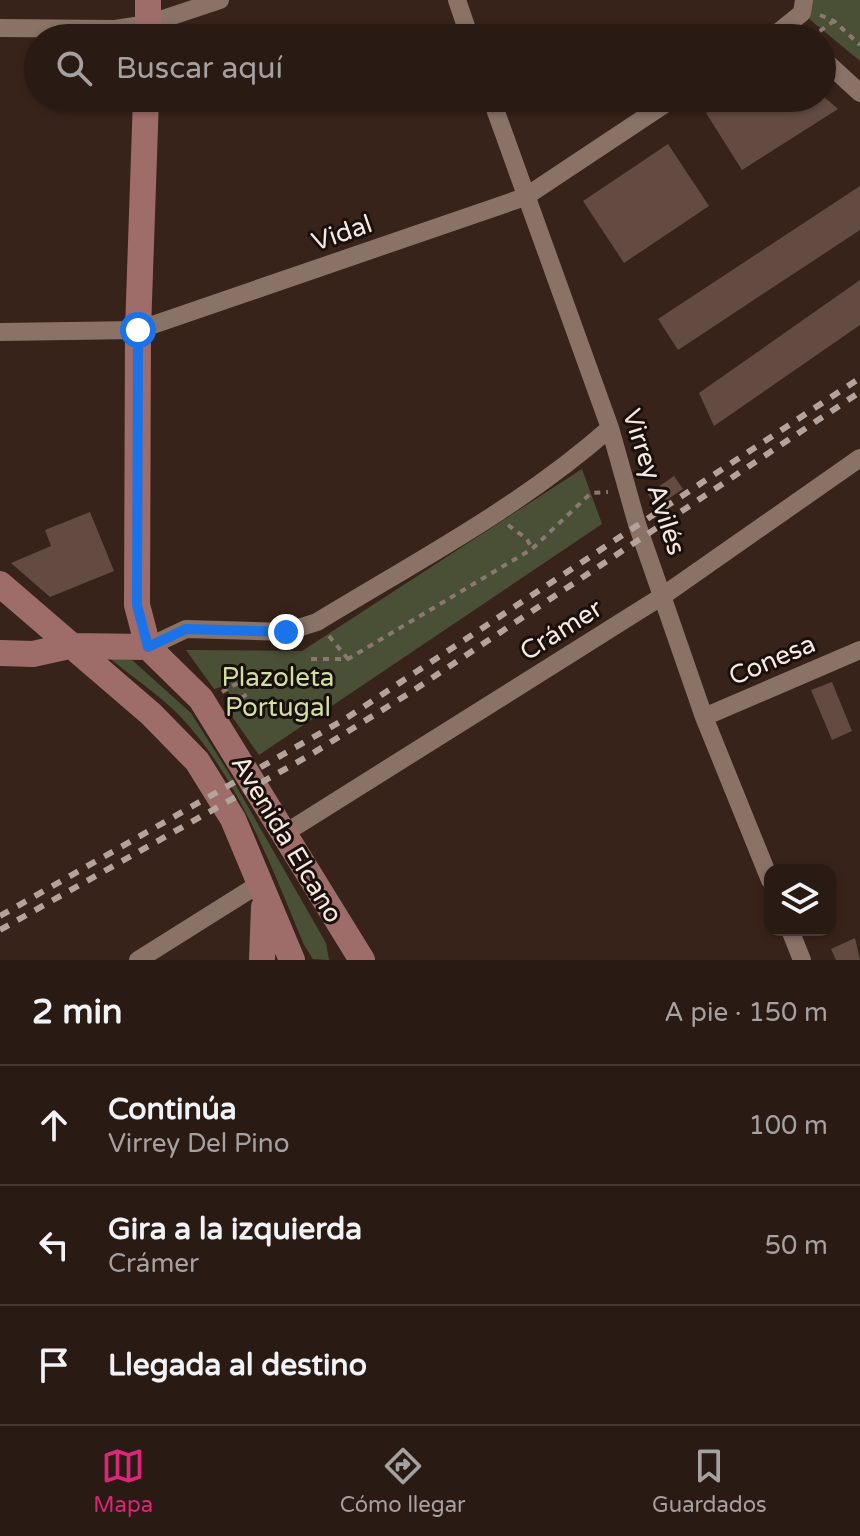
<!DOCTYPE html>
<html lang="es">
<head>
<meta charset="utf-8">
<style>
	body { margin:0; font-family:"Varela Round",sans-serif; background:#32231d; color:#f1f3f6 }
	.controls { position:absolute; right:24px; bottom:24px; display:grid; overflow:hidden; border-radius:16px; box-shadow:0 2px 6px #0004 }
	.controls button { width:72px; height:72px; display:grid; place-items:center; padding:0; border:0; border-bottom:2px solid #463834; background:#2a1a14; color:#f1f3f6; font:40px sans-serif }
	.stop { position:absolute; width:24px; height:24px; margin:-18px; border:6px solid #1a73e8; border-radius:50%; background:#fff }
	.stop.end { background:#1a73e8; border-color:#fff; box-shadow:0 2px 8px #0008 }
	.list { margin:0; padding:0; list-style:none }
	h2 { display:flex; justify-content:space-between; align-items:center; height:104px; margin:0; padding:0 32px; font-size:34px }
	h2 small { font-size:26px; font-weight:400; color:#a5a1a0 }
	.list li { display:grid; grid-template-columns:52px 1fr auto; gap:24px; align-items:center; box-sizing:border-box; height:120px; padding:0 32px; border-top:2px solid #463834 }
	.list b { display:block; font-size:30px; white-space:nowrap }
	.list p { margin:0; font-size:26px; white-space:nowrap; color:#a5a1a0 }
	.list em { font-size:26px; font-style:normal; color:#a5a1a0 }
	.icon { flex:none; width:44px; height:44px; fill:none; stroke:currentColor; stroke-width:2; stroke-linecap:round; stroke-linejoin:round }
	.map { position:relative; flex:none; width:860px; height:960px; overflow:hidden }
	.search { position:absolute; background:#2a1a14; box-shadow:0 2px 6px #0004; left:24px; right:24px; top:24px; height:88px; display:flex; align-items:center; gap:20px; box-sizing:border-box; padding:0 28px; border-radius:44px; color:#a5a1a0; font-size:30px }
	.sheet { height:464px; background:#2a1a14 }
	nav { display:flex; justify-content:space-around; align-items:center; box-sizing:border-box; height:112px; border-top:2px solid #463834; background:#2a1a14; font-size:22px; color:#a5a1a0 }
	nav a { display:grid; justify-items:center; gap:4px }
	nav .on { color:#db2777 }
	.map>svg:first-child { display:block }
	.green { fill:#4a5036 }
	.building { fill:#634b42 }
	.lines { fill:none; stroke-linecap:round; stroke-linejoin:round }
	.path { stroke:#8b7971; stroke-width:4; stroke-dasharray:6 6; stroke-linecap:butt }
	.street { stroke:#8b7267; stroke-width:18 }
	.secondary { stroke:#9f6d69; stroke-width:26 }
	.rail { stroke:#b4a39c; stroke-width:6; stroke-dasharray:10 10; stroke-linecap:butt }
	.route { stroke:#1a73e8; stroke-width:10 }
	.labels { text-anchor:middle; dominant-baseline:central; stroke-width:6; stroke-linejoin:round; paint-order:stroke }
	.street-label { font-size:26px; fill:#f7e8e2; stroke:#190f0b }
	.park-label { font-size:26px; fill:#d1dfa2; stroke:#190f0b }
</style>
</head>
<body>
<div class="map">
<svg width="860" height="960" viewBox="0 0 860 960">
	<rect width="100%" height="100%" fill="#38231a"/>
	<path class="green" d="M804 0H860V61L802 13Z
		M582 469 602 524 259 755 231 715 238 706 224 686 214 689 186 650 302 651Z
		M108 657 132 660 191 713 227 770 326 943 329 960 313 959 304 945C271 866 239 778 179 715 158 694 131 676 108 657Z"/>
	<path class="building" d="M822 95 838 109 742 170 706 113 730 98H822Z
		M668 144 709 206 624 263 583 201Z
		M860 186V230L678 350 658 319Z
		M860 280V325L714 426 699 393Z
		M674 476 683 489 656 507 648 494Z
		M90 512 114 571 50 597 11 563 51 546 45 530Z
		M832 682 852 731 832 740 811 690Z
		M855 938 860 960H836L831 949Z"/>
	<g class="lines">
		<path class="path" d="M820 15 834 21 860 45
			M810 38 834 21
			M508 525 527 539 532 549
			M329 636 348 659
			M311 659H348L532 549 591 493 608 492
			M222 692 238 683
			M232 705 247 694"/>
		<path class="street" d="M457 0 470 38
			M0 28 115 29 148 24 220 0
			M771 38 802 13 804 0
			M822 58 860 93
			M491 98 610 428 637 524 704 717 770 880
			M0 332 138 330 525 197 674 98
			M148 647 186 629 286 632 317 622C417 561 522 506 610 428
			M704 717 860 650
			M282 835 664 595 860 458
			M790 930 802 960
			M138 960 259 884"/>
		<path class="secondary" d="M148 38V0
			M146 98 138 330 137 605 148 647
			M0 584 151 714 197 761 233 819 292 960
			M148 647 201 699 362 960
			M0 653 33 654 69 646 148 647
			M262 960 264 907"/>
		<path class="rail" d="M0 916 345 719 860 378
			M0 930 310 755 408 694 860 392"/>
	</g>
	<g class="lines">
		<path class="route" d="M138 330 137 605 148 647 186 629 286 632"/>
	</g>
	<g class="labels">
		<g class="street-label">
			<text transform="translate(342 233) rotate(-19)">Vidal</text>
			<text transform="translate(654 482) rotate(72)">Virrey Avilés</text>
			<text transform="translate(561 630) rotate(-32)">Crámer</text>
			<text transform="translate(772 660) rotate(-23)">Conesa</text>
			<text transform="translate(287 839) rotate(59)">Avenida Elcano</text>
		</g>
		<g class="park-label">
			<text x="278" y="677">Plazoleta<tspan x="278" dy="30">Portugal</tspan></text>
		</g>
	</g>
</svg>
<div class="controls">
<button><svg class="icon" aria-label="layers" viewBox="0 0 24 24"><path d="M12 4l9 5-9 5-9-5zM3 14l9 5 9-5"/></svg></button>
</div>
<div class="stop" style="left:138px;top:330px"></div>
<div class="stop end" style="left:286px;top:632px"></div>
<div class="search"><svg class="icon" aria-label="search" viewBox="0 0 24 24"><circle cx="10" cy="10" r="6"/><path d="M15 15l6 6"/></svg>Buscar aquí</div>
</div>
<section class="sheet">
<h2>2 min<small>A pie · 150 m</small></h2>
<ul class="list">
<li><svg class="icon" aria-label="ahead" viewBox="0 0 24 24"><path d="M12 20V5M6 11l6-6 6 6"/></svg><div><b>Continúa</b><p>Virrey Del Pino</p></div><em>100 m</em></li>
<li><svg class="icon" aria-label="left" viewBox="0 0 24 24"><path d="M17 20v-9H6M10 6l-5 5 5 5"/></svg><div><b>Gira a la izquierda</b><p>Crámer</p></div><em>50 m</em></li>
<li><svg class="icon" aria-label="arrive" viewBox="0 0 24 24"><path d="M6 21V4h12l-3 4 3 4H6"/></svg><div><b>Llegada al destino</b></div></li>
</ul>
</section>
<nav>
<a class="on"><svg class="icon" aria-label="map" viewBox="0 0 24 24"><path d="M3 6l6-2 6 2 6-2v14l-6 2-6-2-6 2zM9 4v14M15 6v14"/></svg>Mapa</a>
<a><svg class="icon" aria-label="directions" viewBox="0 0 24 24"><path d="M12 3l9 9-9 9-9-9zM9 14v-3h6M13 9l2 2-2 2"/></svg>Cómo llegar</a>
<a><svg class="icon" aria-label="saved" viewBox="0 0 24 24"><path d="M7 4h10v16l-5-4-5 4z"/></svg>Guardados</a>
</nav>
</body>
</html>
